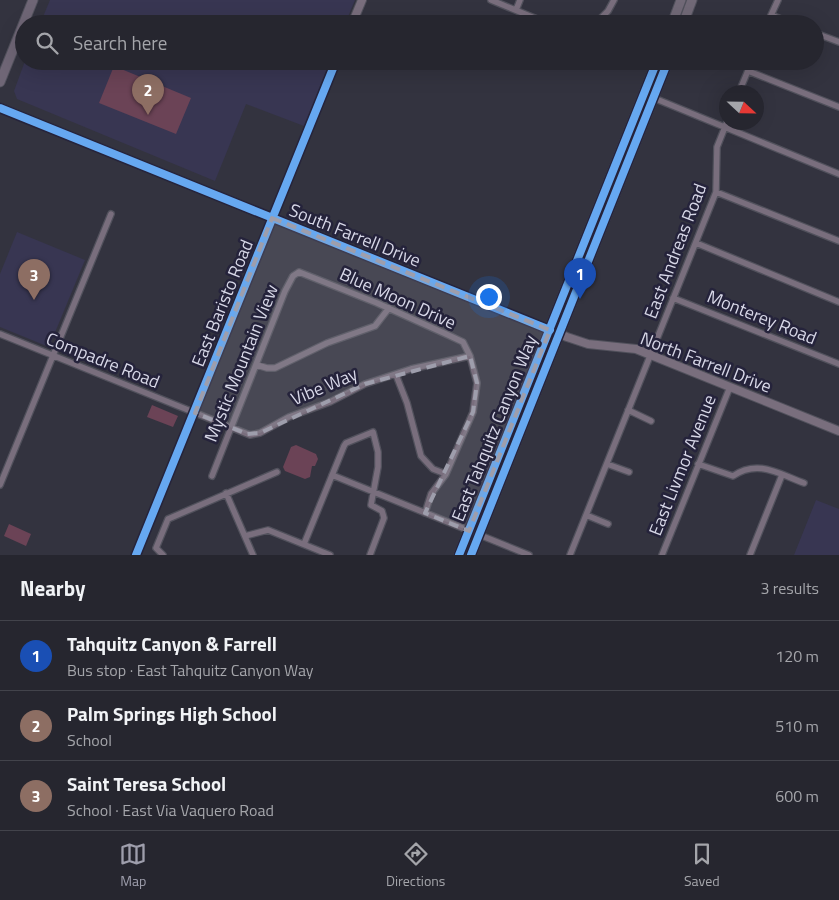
<!DOCTYPE html>
<html lang="en">
<head>
<meta charset="utf-8">
<style>
	body { margin:0; font-family:"Titillium Web",sans-serif; background:#2e2e37; color:#f1f3f6 }
	.compass { position:absolute; left:719px; top:85px; width:45px; height:45px; border-radius:50%; background:#26262f; box-shadow:0 5px 20px #0002; rotate:112deg }
	.you { position:absolute; left:488px; top:296px; width:18px; height:18px; margin:-12px; border:4px solid #fff; border-radius:50%; background:#1a73e8; box-shadow:0 0 0 8px #1a73e833 }
	.badge { display:grid; place-items:center; width:32px; height:32px; border-radius:50%; background:#9e9eac; color:#fff; font-size:16px; font-weight:700 }
	.pin { position:absolute; translate:-50% -41px; filter:drop-shadow(0 1px 2px #0008) }
	.pin::after { content:''; position:absolute; top:26px; width:18px; height:15px; background:inherit; clip-path:polygon(0 0,100% 0,50% 100%) }
	.list { margin:0; padding:0; list-style:none }
	h2 { display:flex; justify-content:space-between; align-items:center; height:65px; margin:0; padding:0 20px; font-size:21px }
	h2 small { font-size:16px; font-weight:400; color:#a4a5aa }
	.list li { display:grid; grid-template-columns:32px 1fr auto; gap:15px; align-items:center; box-sizing:border-box; height:70px; padding:0 20px; border-top:1px solid #42434b }
	.list b { display:block; font-size:19px; white-space:nowrap }
	.list p { margin:0; font-size:16px; white-space:nowrap; color:#a4a5aa }
	.list em { font-size:16px; font-style:normal; color:#a4a5aa }
	.icon { flex:none; width:28px; height:28px; fill:none; stroke:currentColor; stroke-width:2; stroke-linecap:round; stroke-linejoin:round }
	.map { position:relative; flex:none; width:839px; height:555px; overflow:hidden }
	.search { position:absolute; background:#26262f; box-shadow:0 5px 20px #0002; left:15px; right:15px; top:15px; height:55px; display:flex; align-items:center; gap:12px; box-sizing:border-box; padding:0 18px; border-radius:28px; color:#a4a5aa; font-size:19px }
	.sheet { height:275px; background:#26262f }
	nav { display:flex; justify-content:space-around; align-items:center; box-sizing:border-box; height:70px; border-top:1px solid #42434b; background:#26262f; font-size:14px; color:#a4a5aa }
	nav a { display:grid; justify-items:center; gap:2px }
	nav .on { color:#9e9eac }
	.map>svg:first-child { display:block }
	.built { fill:#383652 }
	.green { fill:#6b4356 }
	.lines { fill:none; stroke-linecap:round; stroke-linejoin:round }
	.minor-casing { stroke:#51515c; stroke-width:8 }
	.tertiary-casing { stroke:#51515c; stroke-width:10 }
	.secondary-casing { stroke:#51515c; stroke-width:11 }
	.primary-casing { stroke:#51515c; stroke-width:11 }
	.minor { stroke:#796e7d; stroke-width:5.5 }
	.tertiary { stroke:#796e7d; stroke-width:8 }
	.secondary { stroke:#716977; stroke-width:9 }
	.primary { stroke:#6f6676; stroke-width:9 }
	.cycleway-casing { stroke:#25233b; stroke-width:11 }
	.cycleway { stroke:#66a8f1; stroke-width:8 }
	.marked { fill:#9e9eac; fill-opacity:0.2; stroke:#9e9eac; stroke-width:4; stroke-dasharray:10 6; stroke-linejoin:round }
	.labels { text-anchor:middle; dominant-baseline:central; stroke-width:5; stroke-linejoin:round; paint-order:stroke }
	.street-label { font-size:18px; fill:#d7d7e7; stroke:#25233b }
</style>
</head>
<body>
<div class="map">
<svg width="839" height="555" viewBox="0 0 839 555">
	<rect width="100%" height="100%" fill="#33333f"/>
	<path class="built" d="M50 0H355L345 24H40Z
		M25 61H330L304 126 246 104 215 181 17 99 14 91Z
		M17 232 85 260 49 347 0 327V274Z
		M816 500 839 509V555H794Z"/>
	<path class="green" d="M114 66 191 98 176 134 99 103Z
		M152 405 178 416 173 427 147 417Z
		M296 445 316 454 318 459 315 466H312L310 477 305 479 285 471 283 467 291 447Z
		M9 524 31 534 26 546 4 536Z"/>
	<g class="lines">
		<g class="minor-casing">
			<path id="minor" d="M491 0 549 24
				M516 10 520 0
				M771 15 793 24
				M595 24 608 11 614 0
				M767 24 778 0
				M815 33 839 42
				M748 71 839 107
				M739 92 752 61
				M644 94 839 174
				M716 192 839 241
				M696 243 839 302
				M673 298 839 364
				M0 334 250 435 260 433 289 417 330 402 365 384 411 369 470 356
				M257 365 267 368H275L327 343 375 326 389 308
				M396 375 407 403 421 456 433 469 446 474
				M628 410 651 421
				M607 464 629 472
				M698 464 733 476C758 459 779 474 804 483
				M332 475 529 555
				M212 476 285 291 293 276 299 272 377 303 446 334 463 342 470 356 477 383 473 412 446 474 431 494 425 513
				M0 485 111 214
				M226 493 253 555
				M586 515 608 524
				M245 536 268 530 330 555
				M304 544 344 446 346 443 373 432 378 452V467L371 505 382 511 384 518 370 555
				M163 555 156 548 168 519 277 472
				M570 555 716 192 717 147 727 122
				M662 555 730 387
				M750 555 782 475"/>
		</g>
		<g class="tertiary-casing">
			<path id="tertiary" d="M352 24 362 0
				M0 108 567 337 588 344 636 349 839 431
				M136 555 336 61"/>
		</g>
		<g class="secondary-casing">
			<path id="secondary" d="M672 24 681 0
				M683 24 692 0
				M459 555 657 61
				M471 555 668 61"/>
		</g>
		<g class="primary-casing">
			<path id="primary" d="M0 82 33 0"/>
		</g>
		<use href="#minor" class="minor"/>
		<use href="#tertiary" class="tertiary"/>
		<use href="#secondary" class="secondary"/>
		<use href="#primary" class="primary"/>
		<g class="cycleway-casing">
			<path id="cycleway" d="M0 108 550 330
				M136 555 336 61
				M459 555 657 61
				M471 555 668 61"/>
		</g>
		<use href="#cycleway" class="cycleway"/>
	</g>
	<path class="marked" d="M272 218 550 330 469 531 425 513 473 412 477 383 470 356 365 384 260 433 247 434 195 413Z"/>
	<g class="labels">
		<g class="street-label">
			<text transform="translate(355 235) rotate(22)">South Farrell Drive</text>
			<text transform="translate(675 251) rotate(-69)">East Andreas Road</text>
			<text transform="translate(398 298) rotate(24)">Blue Moon Drive</text>
			<text transform="translate(222 303) rotate(-68)">East Baristo Road</text>
			<text transform="translate(762 317) rotate(22)">Monterey Road</text>
			<text transform="translate(103 360) rotate(22)">Compadre Road</text>
			<text transform="translate(706 362) rotate(21)">North Farrell Drive</text>
			<text transform="translate(241 363) rotate(-68)">Mystic Mountain View</text>
			<text transform="translate(324 386) rotate(-23)">Vibe Way</text>
			<text transform="translate(494 428) rotate(-68)">East Tahquitz Canyon Way</text>
			<text transform="translate(682 465) rotate(-68)">East Livmor Avenue</text>
		</g>
	</g>
</svg>
<svg class="compass" viewBox="-18 -18 36 36"><path d="M0-13l5 13h-10z" fill="#e53935"/><path d="M0 13l5-13h-10z" fill="#a4a5aa"/></svg>
<div class="you"></div>
<div class="pin badge" style="left:580px;top:299px;background:#1a4fb4">1</div>
<div class="pin badge" style="left:148px;top:115px;background:#8d6e63">2</div>
<div class="pin badge" style="left:34px;top:300px;background:#8d6e63">3</div>
<div class="search"><svg class="icon" aria-label="search" viewBox="0 0 24 24"><circle cx="10" cy="10" r="6"/><path d="M15 15l6 6"/></svg>Search here</div>
</div>
<section class="sheet">
<h2>Nearby<small>3 results</small></h2>
<ul class="list">
<li><span class="badge" style="background:#1a4fb4">1</span><div><b>Tahquitz Canyon &amp; Farrell</b><p>Bus stop · East Tahquitz Canyon Way</p></div><em>120 m</em></li>
<li><span class="badge" style="background:#8d6e63">2</span><div><b>Palm Springs High School</b><p>School</p></div><em>510 m</em></li>
<li><span class="badge" style="background:#8d6e63">3</span><div><b>Saint Teresa School</b><p>School · East Via Vaquero Road</p></div><em>600 m</em></li>
</ul>
</section>
<nav>
<a class="on"><svg class="icon" aria-label="map" viewBox="0 0 24 24"><path d="M3 6l6-2 6 2 6-2v14l-6 2-6-2-6 2zM9 4v14M15 6v14"/></svg>Map</a>
<a><svg class="icon" aria-label="directions" viewBox="0 0 24 24"><path d="M12 3l9 9-9 9-9-9zM9 14v-3h6M13 9l2 2-2 2"/></svg>Directions</a>
<a><svg class="icon" aria-label="saved" viewBox="0 0 24 24"><path d="M7 4h10v16l-5-4-5 4z"/></svg>Saved</a>
</nav>
</body>
</html>
